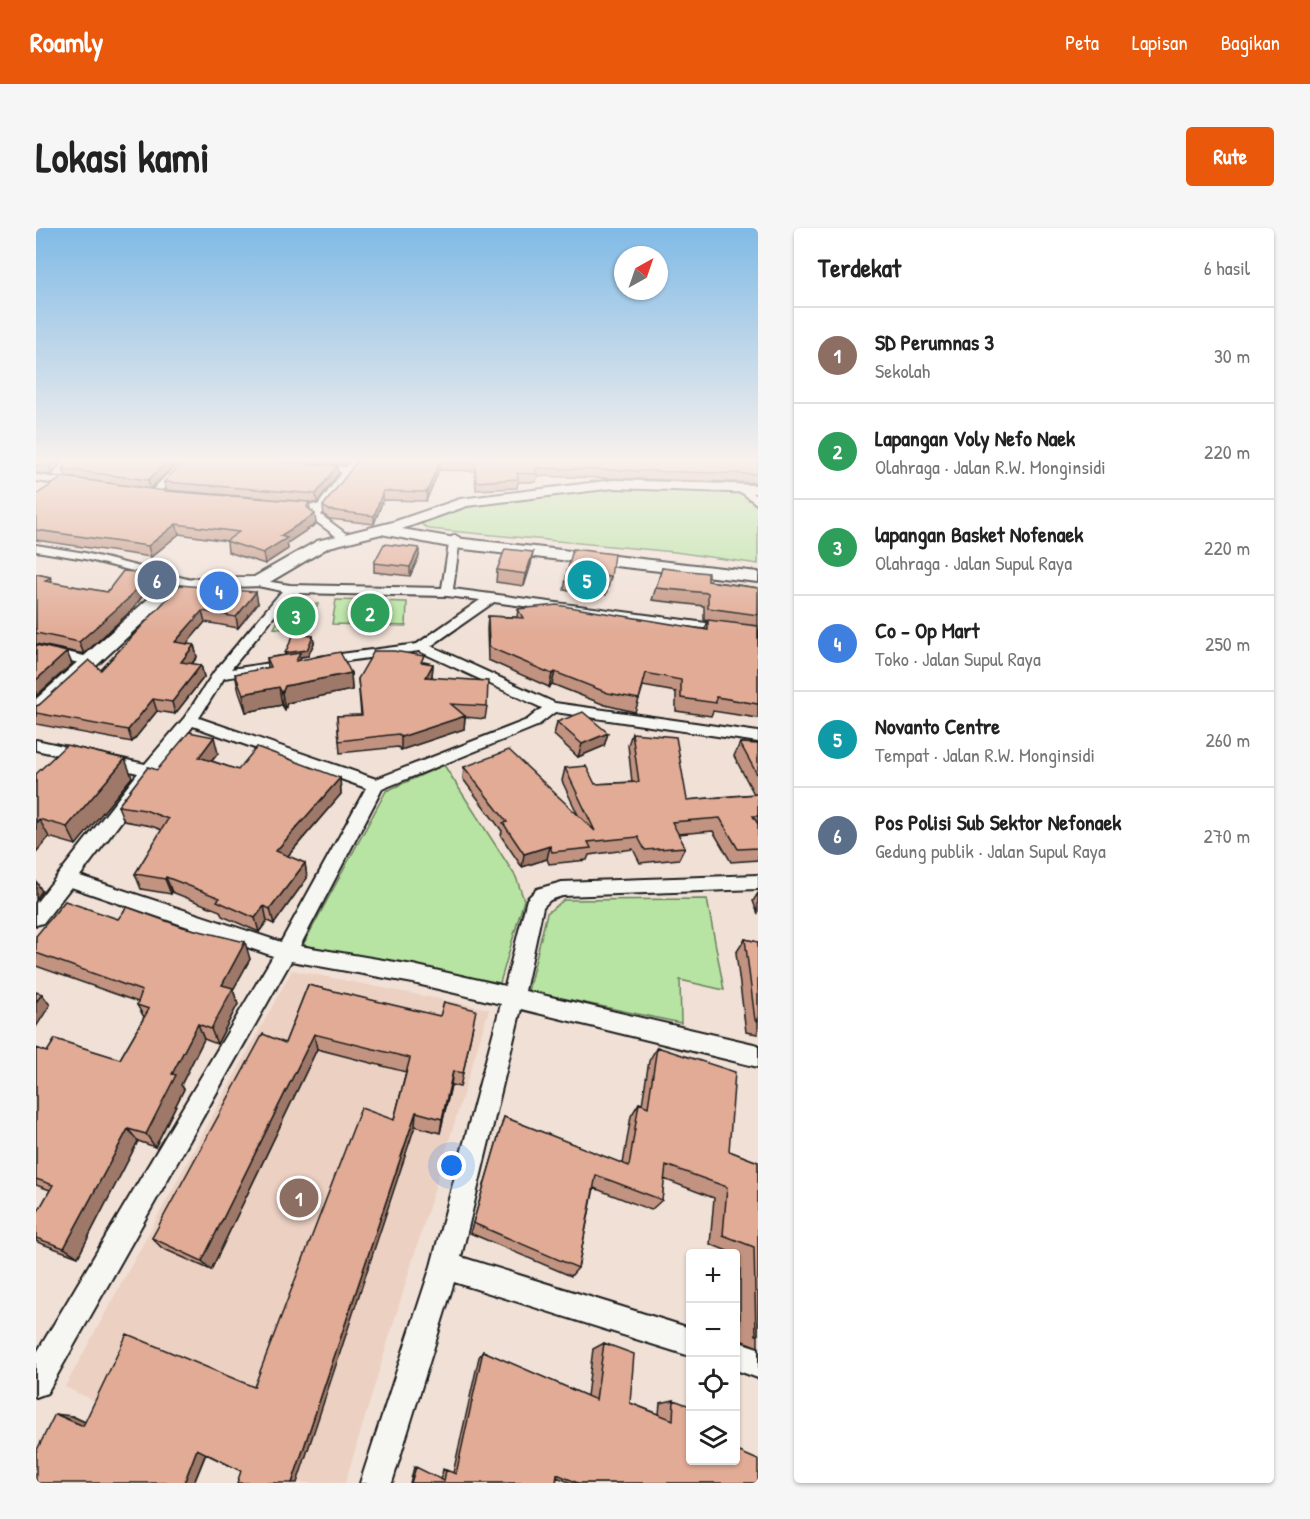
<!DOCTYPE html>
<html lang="id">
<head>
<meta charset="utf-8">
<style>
	body { margin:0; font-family:"Patrick Hand",sans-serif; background:#f6f6f6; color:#222 }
	.controls { position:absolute; right:18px; bottom:18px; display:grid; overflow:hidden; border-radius:6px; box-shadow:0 2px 4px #0004 }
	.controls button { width:54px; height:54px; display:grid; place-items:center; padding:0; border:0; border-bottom:2px solid #e0e0e0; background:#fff; color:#222; font:30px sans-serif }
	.compass { position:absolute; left:578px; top:18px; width:54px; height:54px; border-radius:50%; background:#fff; box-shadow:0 2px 4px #0004; rotate:40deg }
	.you { position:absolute; left:416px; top:938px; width:21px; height:21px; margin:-15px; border:4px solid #fff; border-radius:50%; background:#1a73e8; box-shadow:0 0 0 9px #1a73e833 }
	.badge { display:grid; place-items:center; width:39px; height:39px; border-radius:50%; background:#ea580c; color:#fff; font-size:20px; font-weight:700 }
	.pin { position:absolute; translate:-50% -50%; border:3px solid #fff; box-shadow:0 2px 6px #0006 }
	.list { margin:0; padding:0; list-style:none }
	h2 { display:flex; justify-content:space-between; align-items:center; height:78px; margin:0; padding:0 24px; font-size:26px }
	h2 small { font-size:20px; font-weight:400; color:#767676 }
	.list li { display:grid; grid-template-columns:39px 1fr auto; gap:18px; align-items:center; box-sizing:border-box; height:96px; padding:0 24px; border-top:2px solid #e0e0e0 }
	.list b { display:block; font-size:22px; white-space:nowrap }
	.list p { margin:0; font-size:20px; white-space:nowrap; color:#767676 }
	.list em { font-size:20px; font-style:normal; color:#767676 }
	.icon { flex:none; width:33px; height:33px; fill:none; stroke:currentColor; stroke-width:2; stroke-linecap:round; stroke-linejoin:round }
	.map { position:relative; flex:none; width:722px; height:1255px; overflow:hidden; border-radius:6px }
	header { display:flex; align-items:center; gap:36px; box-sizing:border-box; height:84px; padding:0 30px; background:#ea580c; color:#fff }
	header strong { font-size:28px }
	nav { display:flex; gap:33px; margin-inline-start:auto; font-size:21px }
	.intro { display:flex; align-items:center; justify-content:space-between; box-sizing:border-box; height:144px; padding:0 36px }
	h1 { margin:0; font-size:42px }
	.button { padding:15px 27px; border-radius:6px; background:#ea580c; color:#fff; font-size:21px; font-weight:700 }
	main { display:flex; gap:36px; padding:0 36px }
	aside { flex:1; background:#fff; border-radius:6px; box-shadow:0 2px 4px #0004 }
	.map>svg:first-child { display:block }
	.built { fill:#ecd0c2 }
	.green { fill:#b7e4a2; stroke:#6a805f; stroke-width:1.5 }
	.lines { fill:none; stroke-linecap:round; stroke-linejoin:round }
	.street-casing { stroke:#1c1c1c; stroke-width:4 }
	.secondary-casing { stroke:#1c1c1c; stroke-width:4 }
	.street { fill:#f6f6f2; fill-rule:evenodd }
	.secondary { fill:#f6f6f2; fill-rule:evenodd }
	.wall { fill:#c29380; stroke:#1c1c1c; stroke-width:1.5 }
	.shaded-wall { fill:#9e7868; stroke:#1c1c1c; stroke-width:1.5 }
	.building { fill:#e1ab95; stroke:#1c1c1c; stroke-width:1.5 }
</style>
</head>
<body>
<header>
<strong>Roamly</strong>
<nav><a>Peta</a><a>Lapisan</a><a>Bagikan</a></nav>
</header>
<div class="intro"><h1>Lokasi kami</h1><a class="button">Rute</a></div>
<main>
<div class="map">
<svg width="722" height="1255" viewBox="0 0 722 1255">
	<rect width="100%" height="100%" fill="#f0e0d6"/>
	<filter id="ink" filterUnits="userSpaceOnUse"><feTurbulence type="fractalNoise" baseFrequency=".0167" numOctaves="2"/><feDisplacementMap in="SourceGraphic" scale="12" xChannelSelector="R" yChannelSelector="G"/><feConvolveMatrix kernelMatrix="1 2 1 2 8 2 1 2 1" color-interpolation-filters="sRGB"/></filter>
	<g filter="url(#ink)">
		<path class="built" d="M256 742 453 781 309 1255H232L29 1159Z"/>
		<path class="green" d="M565 258H619L706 266 722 279V336L639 324 393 301 382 294 429 275Z
			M300 372 371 374 370 398 296 396Z
			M253 373 282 376 268 403 238 400Z
			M408 537 480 649 488 672 464 755 267 717 350 563Z
			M671 671 688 762 644 752 645 795 492 763 511 685 528 672Z"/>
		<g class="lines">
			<g class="street-casing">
				<path id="street" d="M147 231H157L121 267H115V263Z
					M316 231 324 233 285 287 312 307V311H304L275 290 274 288 278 282 250 280 245 277 250 274 282 277 306 244 272 238 274 236 310 239Z
					M0 247 44 253 49 256 44 259 0 253Z
					M705 260H711L722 269V277L705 264Z
					M419 307 424 310 417 361 722 402V410L458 374 395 418 519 475 722 504V514L519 484 501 498 346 561 264 718 377 737 469 758 491 671 501 661 526 654 722 647V661L526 668 514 672 507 679 489 763 722 817V839L485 781 425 1029 654 1100V1128L418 1054 356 1255H324L395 1038 465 776 377 755 255 733 11 1165 0 1169V1126L237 728 35 659 7 695 0 697V675L102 545 0 522V512L109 536 149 489 178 444 246 363 217 357V351L254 357 406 360 414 310ZM257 365 411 368 444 372 381 416 282 429 275 433 282 437 383 423 506 480 491 492 340 551 163 490 188 450 260 439V433L255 432 195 441ZM157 498 330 560 245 714 44 648Z
					M0 317 49 325 167 355 161 359 49 331 0 323Z
					M0 417 57 430 59 433 52 437 0 425Z
					M700 1113 722 1120V1150L700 1142Z"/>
			</g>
			<g class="secondary-casing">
				<path id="secondary" d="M578 252 722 257V265L578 260 431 278 366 301 419 310 722 344V354L419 320 345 306 293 319 227 358 162 360 145 365 125 378 7 487 0 488V471L113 370 133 357 161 350 218 349 281 313 357 294 424 271Z"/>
			</g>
			<use href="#street" class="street"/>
			<use href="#secondary" class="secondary"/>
		</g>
		<path class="wall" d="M0 231H28L16 247 0 245Z
			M144 231 114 261 30 249 27 241Z
			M236 231H313L309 237Z
			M322 231H722V255L501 248 500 254H482L481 260 440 262 439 243 403 242 390 273 347 272 338 296 294 291 288 287 287 278 320 235Z
			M302 246 281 275 273 274 274 281 280 296 251 315 252 321 229 336 192 324 191 313 143 306 115 329 0 312V267L130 263 228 270 130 262 128 254Z
			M497 324 495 336 488 358 460 354 461 342Z
			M383 328 374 348 338 344V335Z
			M626 340 672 353 722 360V490L677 483 675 488 640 483V464L607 458 599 484 569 477 516 456 513 459 452 432 451 401 452 388 481 389 482 381 669 401 672 393 668 392V378L616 372Z
			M531 344 575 349 570 367 528 362Z
			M0 346 14 349 17 355 71 364 115 356 97 381 48 426 0 416Z
			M144 357 222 375 202 400 169 394 150 416 158 417 161 429 156 436 165 437 168 449 139 486 121 483 96 514 0 496V478L3 477 65 442Z
			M278 415 272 428 264 429 265 432 315 445 316 462 251 475 249 482 246 477 210 484 203 464 199 446 232 440 231 430 250 427Z
			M388 434 397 436 396 449 451 478 449 491 429 489 428 501 365 522 362 519 304 525 301 488 325 487 322 451Z
			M521 494 572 505 568 518 542 529 518 507Z
			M596 505 651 572 718 566 698 528 704 515 722 516V632L695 634 677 603 642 606 649 619 643 631 604 635 597 621 553 627 551 632 513 636 511 631 486 639 465 608 466 603 427 551 428 539 542 587 526 553 529 540 559 556 596 554 592 517Z
			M182 525 176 533 202 542 304 550 305 566 252 628 269 635 271 650 238 696 231 693 223 704 186 688 184 683 136 664 135 666 105 661 99 646 126 602 115 598 88 593 82 578 121 542Z
			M0 546 96 549 40 617 13 609 0 624Z
			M722 665V686L717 673Z
			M82 691 214 731 197 762 202 776 181 816 168 811 145 857 148 861 119 919 102 913 42 1029 4 1015 0 1013V987L14 962 0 957V820L11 824 84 831 108 789 101 777 102 774 0 738V708Z
			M709 711 722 714V806L710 804 700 725Z
			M272 757 437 797 424 859 415 857 404 905 379 898 205 1243 170 1226 158 1255 36 1188 49 1194 218 1159 358 892 370 844 281 821 175 1042 126 1020 116 1010 249 815Z
			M621 819 693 923 722 934V1119L704 1112V1028L674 1016 678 970 628 951 626 972 615 982 558 960 542 1040 535 1048 434 1005 468 889 587 936 595 888 603 875 606 876 613 833Z
			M568 1115 594 1175 623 1186 624 1175 638 1172 654 1233 722 1255H535L521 1249 520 1255H374L378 1239 405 1252 407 1241 417 1245 443 1129 447 1123 551 1168 557 1121Z"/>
		<path class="shaded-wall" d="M19 231H28L16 247 13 238Z
			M134 231H144L114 261 112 252Z
			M309 231H313L309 237Z
			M403 234V242L390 273 391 264Z
			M301 238 302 246 281 275 280 266Z
			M347 263V272L338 296V288Z
			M279 286 280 296 251 315 252 321 229 336 227 325 244 308Z
			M140 296 143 306 115 329 112 318Z
			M383 320V328L374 348V339Z
			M497 324 495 336 488 358 490 346Z
			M111 345 115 356 97 381 48 426 43 414Z
			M14 349 19 360 9 353Z
			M220 364 222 375 202 400 200 389Z
			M166 383 169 394 142 426 139 414Z
			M277 408 278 415 272 428 264 429 266 442 250 431 249 425Z
			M158 417 161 429 148 445 145 434Z
			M31 424 36 436 0 468V452Z
			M397 436 396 448 390 461V449Z
			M165 437 168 449 139 486 136 474Z
			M519 444 516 456 513 459 516 446Z
			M315 445 316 462 251 475 249 482 246 465 249 458Z
			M243 459 246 477 210 484 207 466Z
			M117 471 121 483 96 514 92 502Z
			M429 488 428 501 365 522V509Z
			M572 505 568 518 542 529 546 516Z
			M178 509 182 525 167 544 163 529Z
			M89 531 96 549 40 617 31 599Z
			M304 550 305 566 243 638 240 623Z
			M3 591 13 609 0 624V595Z
			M514 618 511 631 486 639 488 626Z
			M269 635 271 650 238 696 234 681Z
			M130 649 136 664 135 666 129 651Z
			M0 653 6 663 0 671Z
			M228 678 231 693 223 704 219 690Z
			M209 714 214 731 197 762 202 776 181 816 175 801 186 757Z
			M6 766 14 777 0 799V774Z
			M162 796 168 811 145 857 148 861 119 919 110 906 136 846Z
			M278 806 281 821 175 1042 166 1033Z
			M417 843 415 857 404 905 406 891Z
			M380 884 379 898 261 1255H256Z
			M92 901 102 913 42 1029 28 1020Z
			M19 1186 36 1188 62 1200 47 1198Z
			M161 1221 171 1222 158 1255H148Z"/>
		<path class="building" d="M0 231H19L13 238 0 237Z
			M35 231H134L112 252 27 241Z
			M150 231H211L301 238 280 266 128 254Z
			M322 231H722V246L500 240 501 246 481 245 482 251 440 254 439 235 403 234 391 264 347 263 338 288 293 282 287 278 320 235Z
			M27 249 130 263 273 274 271 279 279 286 244 308 251 310 227 325 190 313 203 304 140 296 112 318 0 302V267Z
			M348 316 383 320 374 339 338 335Z
			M469 321 497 324 490 346 461 342Z
			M537 321 578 326 575 349 531 344Z
			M626 340 672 345V353L722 360V387L672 380V365L620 360Z
			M87 343 111 345 93 370 43 414 0 405V346L14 349 9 353 71 364Z
			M144 357 220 364 200 389 166 383 139 414 158 417 145 434 165 437 136 474 117 471 92 502 0 485V478L3 477 53 432 65 442Z
			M521 377 672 402V392L722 398V476L680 469V475L645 470V452L610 445 603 471 572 465 519 444 516 446 453 419 452 388 487 390 482 381Z
			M258 406 277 408 271 422 249 425Z
			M0 417 31 424 0 452Z
			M338 423H358L388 428 385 434 397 436 390 449 452 453 451 478 415 476 429 488 365 509 362 506 303 513 301 488 326 487 322 451Z
			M304 424 315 445 249 458 246 465 243 459 207 466 199 446 235 439 231 430 264 425 260 433Z
			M547 484 572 505 546 516 521 494Z
			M153 504 178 509 163 529 202 542 221 519 304 550 240 623 269 635 234 681 228 678 219 690 181 673 184 670 130 649 129 651 99 646 132 591 109 582 82 578 112 539 121 542Z
			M596 505 640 509 651 572 722 566V588H717L722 596V620L702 621 684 590 636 594 649 619 609 622 602 609 552 614 555 620 516 624 514 618 488 626 467 595 471 594 428 539 473 522 559 603 529 540 550 538 559 556 603 554Z
			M704 515 722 516V548Z
			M30 517 89 531 31 599 3 591 0 595V546Z
			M29 673 82 691 91 679 147 699 209 714 186 757 197 760 175 801 162 796 136 846 140 847 110 906 92 901 28 1020 0 1010V987L17 957 0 951V820L11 824 19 811 84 831 113 781 101 777 106 763 0 725V708Z
			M709 711 722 714V793L719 792Z
			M272 757 404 788 408 774 440 782 427 845 417 843 406 891 380 884 256 1255H201L205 1243 161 1221 148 1255H0V1224L19 1186 47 1198 91 1106 218 1159 325 880 358 892 374 830 278 806 166 1033 116 1010 227 806 249 815Z
			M0 764 6 766 0 774Z
			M621 819 699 844 693 923 722 934V1107H720L718 1019 687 1007 691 959 630 937 626 972 560 947 542 1040 437 995 468 889 593 938 603 875 612 879Z
			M568 1115 598 1126 594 1175 637 1192 638 1172 654 1178V1233H699V1222L722 1232V1255H542L521 1246 520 1255H375L380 1239 408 1253 410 1242 420 1246 447 1123 560 1172Z"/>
	</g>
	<linearGradient id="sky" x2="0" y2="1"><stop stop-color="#80bae6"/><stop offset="0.57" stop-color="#f8f1ed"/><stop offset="1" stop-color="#f8f1ed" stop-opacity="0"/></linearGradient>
	<rect width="722" height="407" fill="url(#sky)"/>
</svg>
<div class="controls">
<button>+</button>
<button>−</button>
<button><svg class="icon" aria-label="locate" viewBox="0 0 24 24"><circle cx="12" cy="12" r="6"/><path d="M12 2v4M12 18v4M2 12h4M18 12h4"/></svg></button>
<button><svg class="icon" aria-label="layers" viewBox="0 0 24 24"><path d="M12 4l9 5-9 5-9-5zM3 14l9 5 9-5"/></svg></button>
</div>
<svg class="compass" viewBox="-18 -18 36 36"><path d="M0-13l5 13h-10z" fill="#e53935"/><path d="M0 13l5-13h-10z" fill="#767676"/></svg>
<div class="you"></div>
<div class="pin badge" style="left:263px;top:970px;background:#8d6e63">1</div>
<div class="pin badge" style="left:334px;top:385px;background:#2e9e5b">2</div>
<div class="pin badge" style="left:260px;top:388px;background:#2e9e5b">3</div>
<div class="pin badge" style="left:183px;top:363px;background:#3f7fe0">4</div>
<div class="pin badge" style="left:551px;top:352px;background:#0f9aa8">5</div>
<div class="pin badge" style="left:121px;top:352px;background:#5c6f8a">6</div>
</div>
<aside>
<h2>Terdekat<small>6 hasil</small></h2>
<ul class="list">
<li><span class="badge" style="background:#8d6e63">1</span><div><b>SD Perumnas 3</b><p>Sekolah</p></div><em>30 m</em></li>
<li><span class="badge" style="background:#2e9e5b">2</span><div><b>Lapangan Voly Nefo Naek</b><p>Olahraga · Jalan R.W. Monginsidi</p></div><em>220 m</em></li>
<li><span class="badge" style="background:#2e9e5b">3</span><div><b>lapangan Basket Nofenaek</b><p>Olahraga · Jalan Supul Raya</p></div><em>220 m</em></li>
<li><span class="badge" style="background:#3f7fe0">4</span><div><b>Co - Op Mart</b><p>Toko · Jalan Supul Raya</p></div><em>250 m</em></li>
<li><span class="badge" style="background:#0f9aa8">5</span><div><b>Novanto Centre</b><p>Tempat · Jalan R.W. Monginsidi</p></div><em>260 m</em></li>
<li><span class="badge" style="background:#5c6f8a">6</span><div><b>Pos Polisi Sub Sektor Nefonaek</b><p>Gedung publik · Jalan Supul Raya</p></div><em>270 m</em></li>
</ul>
</aside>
</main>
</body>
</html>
